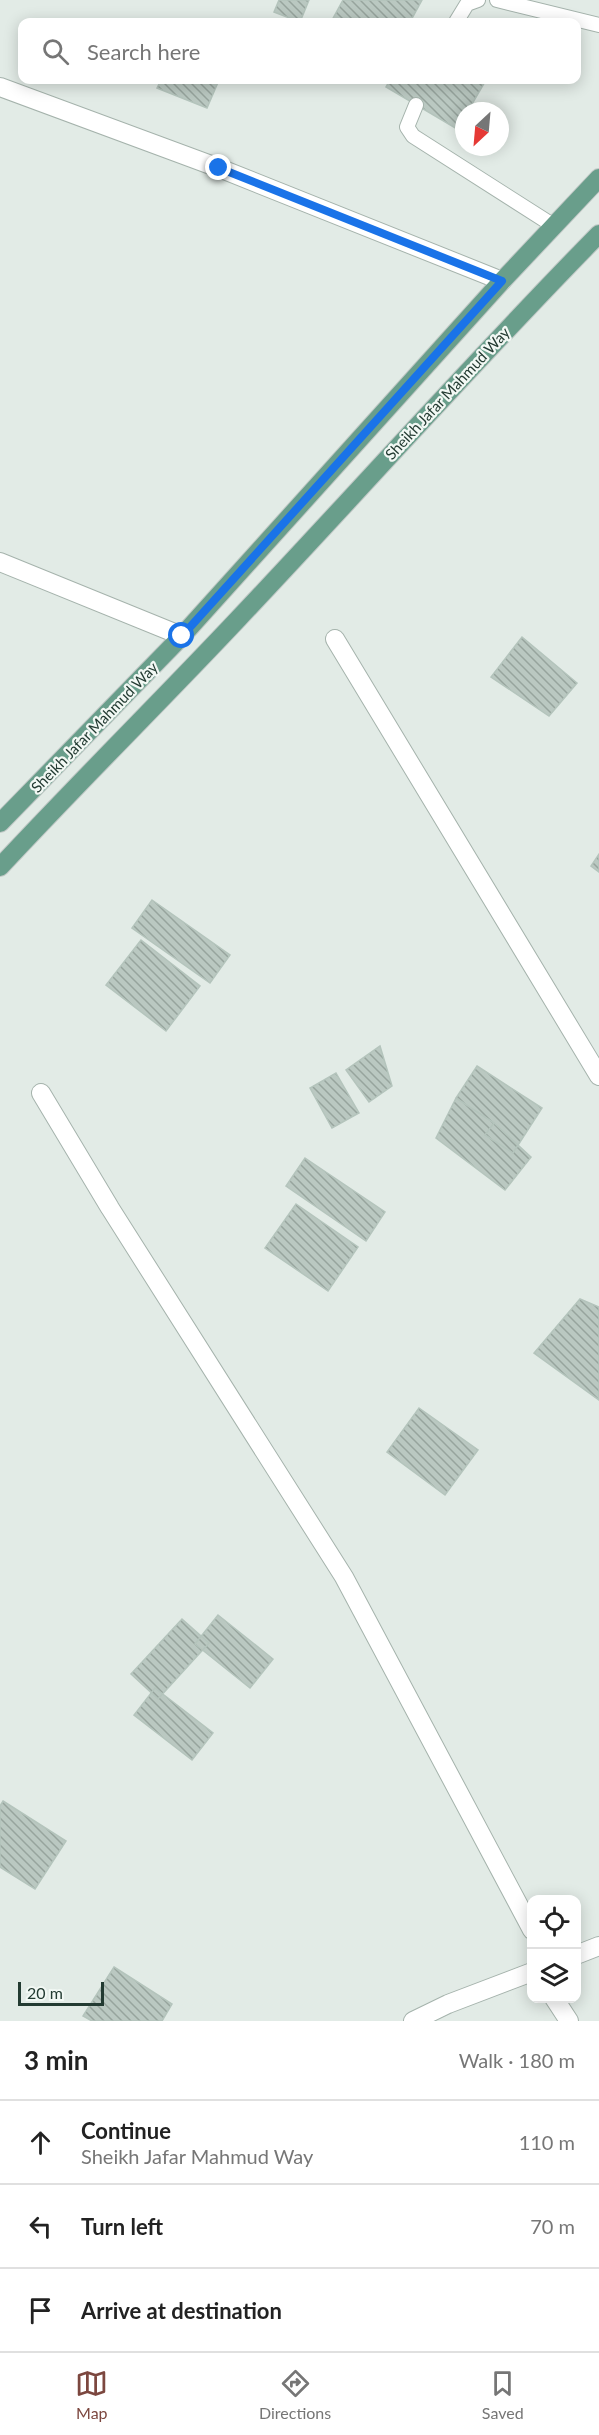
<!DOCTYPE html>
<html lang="en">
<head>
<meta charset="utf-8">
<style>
	body { margin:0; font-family:Lato,sans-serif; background:#f6f6f6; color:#222 }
	.controls { position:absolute; right:18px; bottom:18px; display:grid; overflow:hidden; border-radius:12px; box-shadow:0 3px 15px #0003 }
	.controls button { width:54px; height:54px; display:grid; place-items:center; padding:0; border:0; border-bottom:2px solid #e0e0e0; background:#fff; color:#222; font:30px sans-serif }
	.compass { position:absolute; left:455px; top:102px; width:54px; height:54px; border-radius:50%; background:#fff; box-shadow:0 3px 15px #0003; rotate:206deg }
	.scale { position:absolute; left:18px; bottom:15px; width:86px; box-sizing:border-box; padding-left:6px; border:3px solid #233b32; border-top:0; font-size:16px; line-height:21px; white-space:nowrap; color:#233b32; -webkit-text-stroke:4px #f2f8f4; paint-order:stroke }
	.stop { position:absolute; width:18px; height:18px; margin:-14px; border:4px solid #1a73e8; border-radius:50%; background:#fff }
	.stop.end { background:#1a73e8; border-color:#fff; box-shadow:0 2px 6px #0008 }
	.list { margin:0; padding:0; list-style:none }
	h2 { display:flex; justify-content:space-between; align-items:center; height:78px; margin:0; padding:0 24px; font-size:26px }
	h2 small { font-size:20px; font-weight:400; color:#767676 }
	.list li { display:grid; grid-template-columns:39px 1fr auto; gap:18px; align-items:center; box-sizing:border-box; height:84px; padding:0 24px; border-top:2px solid #e0e0e0 }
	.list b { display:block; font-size:22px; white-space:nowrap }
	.list p { margin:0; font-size:20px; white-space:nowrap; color:#767676 }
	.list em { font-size:20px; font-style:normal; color:#767676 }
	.icon { flex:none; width:33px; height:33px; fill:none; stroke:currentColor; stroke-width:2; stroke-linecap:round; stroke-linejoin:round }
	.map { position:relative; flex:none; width:599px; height:2021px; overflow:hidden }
	.search { position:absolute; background:#fff; box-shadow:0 3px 15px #0003; left:18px; right:18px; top:18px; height:66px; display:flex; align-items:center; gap:15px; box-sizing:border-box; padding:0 21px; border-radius:12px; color:#767676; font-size:22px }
	.sheet { height:330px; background:#fff }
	nav { display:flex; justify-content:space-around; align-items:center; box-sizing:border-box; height:84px; border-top:2px solid #e0e0e0; background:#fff; font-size:16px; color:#767676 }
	nav a { display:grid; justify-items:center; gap:3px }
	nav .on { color:#7c473f }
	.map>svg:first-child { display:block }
	.building { fill:url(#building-back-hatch); stroke:#b4c4bc; stroke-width:1.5 }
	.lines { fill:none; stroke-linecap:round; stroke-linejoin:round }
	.service-casing { stroke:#a5b3ac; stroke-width:16 }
	.minor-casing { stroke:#a5b3ac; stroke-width:20 }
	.primary-casing { stroke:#c1c8c6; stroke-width:20 }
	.service { stroke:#fff; stroke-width:14 }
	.minor { stroke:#fff; stroke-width:18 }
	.primary { stroke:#699e8b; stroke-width:18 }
	.route { stroke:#1a73e8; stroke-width:8 }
	.labels { text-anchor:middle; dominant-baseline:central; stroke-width:4.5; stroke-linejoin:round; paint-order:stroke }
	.street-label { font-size:15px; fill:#233b32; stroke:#f2f8f4 }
</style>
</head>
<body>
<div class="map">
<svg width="599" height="2021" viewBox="0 0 599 2021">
	<defs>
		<pattern id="building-back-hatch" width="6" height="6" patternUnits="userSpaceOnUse" patternTransform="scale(1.5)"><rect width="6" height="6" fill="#bac8c1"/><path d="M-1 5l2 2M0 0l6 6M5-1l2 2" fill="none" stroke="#97a49d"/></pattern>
	</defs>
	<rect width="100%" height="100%" fill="#e2ebe6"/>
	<path class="building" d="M279 0H309L300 22 274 12Z
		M343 0H422L410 22 400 19 398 22H331Z
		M161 80H219L207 108 157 88Z
		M390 80H486L468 111H464V118L457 129 386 87Z
		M522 637 577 683 549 716 491 677Z
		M599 854V872L591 866Z
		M152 900 230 955 210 983 132 928Z
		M141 940 200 986 166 1031 106 985Z
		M380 1046 392 1086 369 1102 346 1070Z
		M477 1066 542 1108 513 1153 485 1135 494 1123 456 1098Z
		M336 1073 359 1113 332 1128 310 1088Z
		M456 1098 494 1123 531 1157 505 1190 436 1138Z
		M305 1158 385 1212 366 1241 286 1186Z
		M296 1204 358 1247 328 1291 265 1248Z
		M580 1299 599 1307V1400L534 1353Z
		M419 1408 478 1450 445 1495 387 1452Z
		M218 1615 273 1659 250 1688 195 1644Z
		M182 1619 209 1643 158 1699 131 1674Z
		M155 1688 213 1733 192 1760 134 1715Z
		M3 1801 66 1841 35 1889 0 1867V1806Z
		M114 1967 172 2004 162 2021H92L83 2016Z"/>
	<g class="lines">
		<g class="service-casing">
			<path id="service" d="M497 0 599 25
				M456 22 467 4 478 0
				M416 105 407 127 413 136 554 226"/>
		</g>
		<g class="minor-casing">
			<path id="minor" d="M0 87 219 168 502 281
				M0 562 182 636
				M335 639 599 1076
				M41 1093 110 1208 344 1577 532 1930
				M576 1955 599 1946
				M554 1998 569 2021
				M413 2021 448 2004 532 1972"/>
		</g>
		<g class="primary-casing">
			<path id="primary" d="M0 823 182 636 502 281 599 178
				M0 867C78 783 160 702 239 618 359 491 476 359 599 234"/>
		</g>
		<use href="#service" class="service"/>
		<use href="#minor" class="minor"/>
		<use href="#primary" class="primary"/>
	</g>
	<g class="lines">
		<path class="route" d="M182 636 502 281 219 168"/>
	</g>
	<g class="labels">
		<g class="street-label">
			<text transform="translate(447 393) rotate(-47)">Sheikh Jafar Mahmud Way</text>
			<text transform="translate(94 727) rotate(-46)">Sheikh Jafar Mahmud Way</text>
		</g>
	</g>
</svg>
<div class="controls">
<button><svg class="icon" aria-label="locate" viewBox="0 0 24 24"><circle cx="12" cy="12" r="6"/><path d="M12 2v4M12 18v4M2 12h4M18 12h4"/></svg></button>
<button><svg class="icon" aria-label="layers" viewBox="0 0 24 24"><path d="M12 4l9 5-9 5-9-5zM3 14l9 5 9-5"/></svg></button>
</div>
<svg class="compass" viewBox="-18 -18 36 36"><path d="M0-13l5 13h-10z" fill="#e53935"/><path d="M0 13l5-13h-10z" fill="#767676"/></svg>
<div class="scale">20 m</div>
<div class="stop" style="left:182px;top:636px"></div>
<div class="stop end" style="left:219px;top:168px"></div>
<div class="search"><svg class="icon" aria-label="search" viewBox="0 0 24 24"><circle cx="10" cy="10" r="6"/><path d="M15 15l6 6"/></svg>Search here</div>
</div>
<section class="sheet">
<h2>3 min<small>Walk · 180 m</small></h2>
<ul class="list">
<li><svg class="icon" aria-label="ahead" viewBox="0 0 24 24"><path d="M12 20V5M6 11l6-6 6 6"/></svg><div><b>Continue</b><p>Sheikh Jafar Mahmud Way</p></div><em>110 m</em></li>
<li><svg class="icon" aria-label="left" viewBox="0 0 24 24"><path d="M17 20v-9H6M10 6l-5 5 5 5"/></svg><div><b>Turn left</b></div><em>70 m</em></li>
<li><svg class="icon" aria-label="arrive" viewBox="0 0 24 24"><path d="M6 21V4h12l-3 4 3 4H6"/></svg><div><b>Arrive at destination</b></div></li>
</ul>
</section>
<nav>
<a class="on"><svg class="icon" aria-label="map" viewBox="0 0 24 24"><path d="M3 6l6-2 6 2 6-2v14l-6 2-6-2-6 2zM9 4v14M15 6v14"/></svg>Map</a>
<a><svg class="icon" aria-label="directions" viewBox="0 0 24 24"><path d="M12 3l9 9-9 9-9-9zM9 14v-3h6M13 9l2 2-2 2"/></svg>Directions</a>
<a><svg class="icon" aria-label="saved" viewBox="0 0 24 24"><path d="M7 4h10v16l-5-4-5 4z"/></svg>Saved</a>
</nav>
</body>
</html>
